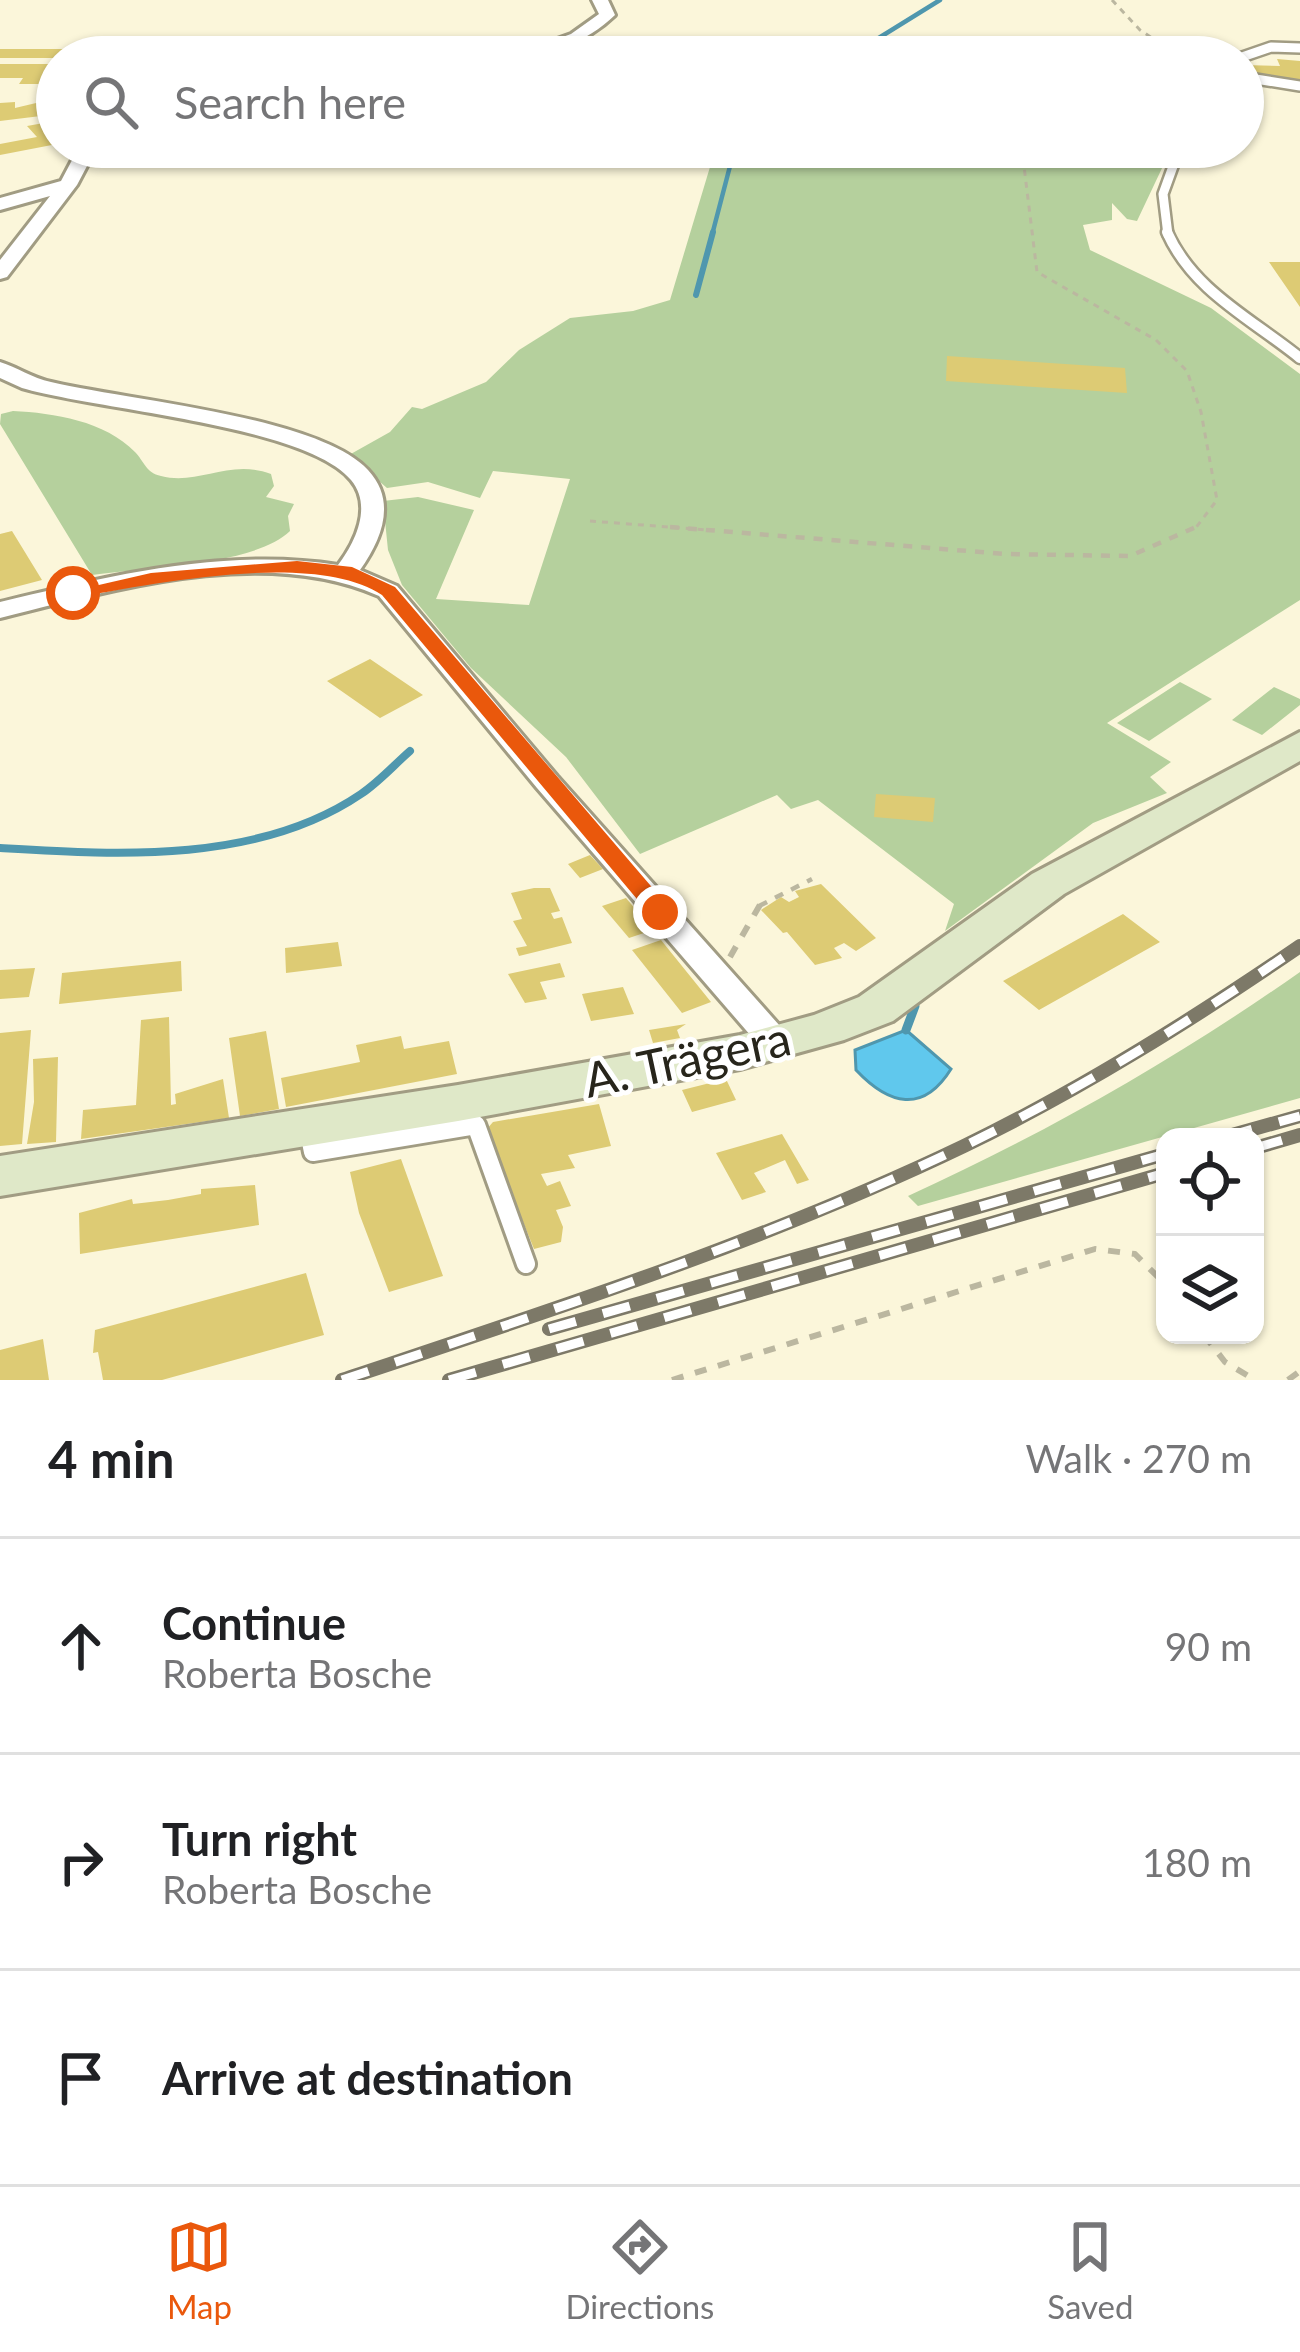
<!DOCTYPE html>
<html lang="en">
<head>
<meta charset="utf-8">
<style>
	body { margin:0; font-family:Lato,sans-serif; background:#f2f2f2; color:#202124 }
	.controls { position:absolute; right:36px; bottom:36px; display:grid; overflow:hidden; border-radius:24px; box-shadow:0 3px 9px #0004 }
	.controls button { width:108px; height:108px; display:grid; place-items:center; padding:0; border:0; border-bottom:3px solid #e0e0e0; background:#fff; color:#202124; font:60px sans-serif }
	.stop { position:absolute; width:36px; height:36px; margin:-27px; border:9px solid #ea580c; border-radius:50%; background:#fff }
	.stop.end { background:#ea580c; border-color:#fff; box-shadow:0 3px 12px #0008 }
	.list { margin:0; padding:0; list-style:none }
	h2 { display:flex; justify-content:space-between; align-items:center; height:156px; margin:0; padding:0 48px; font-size:51px }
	h2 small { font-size:39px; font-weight:400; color:#757577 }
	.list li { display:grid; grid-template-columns:78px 1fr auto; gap:36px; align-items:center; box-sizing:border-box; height:216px; padding:0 48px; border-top:3px solid #e0e0e0 }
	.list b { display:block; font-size:45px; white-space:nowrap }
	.list p { margin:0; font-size:39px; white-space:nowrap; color:#757577 }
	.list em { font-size:39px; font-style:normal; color:#757577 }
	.icon { flex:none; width:66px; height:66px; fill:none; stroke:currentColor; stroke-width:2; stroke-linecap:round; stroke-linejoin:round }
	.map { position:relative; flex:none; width:1300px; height:1380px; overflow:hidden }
	.search { position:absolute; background:#fff; box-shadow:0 3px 9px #0004; left:36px; right:36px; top:36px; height:132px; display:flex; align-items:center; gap:30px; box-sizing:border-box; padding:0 42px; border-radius:66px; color:#757577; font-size:45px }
	.sheet { height:804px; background:#fff }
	nav { display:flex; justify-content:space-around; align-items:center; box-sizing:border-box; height:168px; border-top:3px solid #e0e0e0; background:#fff; font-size:33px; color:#757577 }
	nav a { display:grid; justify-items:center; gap:6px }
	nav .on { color:#ea580c }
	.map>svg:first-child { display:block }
	.green { fill:#b5d09d }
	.water { fill:#60c8ed; stroke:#4f97ae; stroke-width:3 }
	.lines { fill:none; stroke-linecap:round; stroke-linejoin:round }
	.stream-far3 { stroke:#4f97ae; stroke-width:4.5 }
	.stream-far2 { stroke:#4f97ae; stroke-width:6 }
	.stream-far1 { stroke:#4f97ae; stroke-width:8 }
	.stream { stroke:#4f97ae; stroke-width:9 }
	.building { fill:#ddcb74 }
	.lane-far2-casing { stroke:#a19c83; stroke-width:14 }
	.lane-far1-casing { stroke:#a19c83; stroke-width:15 }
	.lane-casing { stroke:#a19c83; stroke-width:24 }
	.street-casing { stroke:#a19c83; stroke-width:6 }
	.secondary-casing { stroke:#a19c83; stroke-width:6 }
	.path-far2 { stroke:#bbb7a0; stroke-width:3; stroke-dasharray:6 6; stroke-linecap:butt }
	.path-far1 { stroke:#bbb7a0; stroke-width:4.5; stroke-dasharray:9 9; stroke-linecap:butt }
	.path { stroke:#bbb7a0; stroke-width:6; stroke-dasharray:12 12; stroke-linecap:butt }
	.lane-far2 { stroke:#fff; stroke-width:9 }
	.lane-far1 { stroke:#fff; stroke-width:10 }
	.lane { stroke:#fff; stroke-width:18 }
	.street { fill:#fff; fill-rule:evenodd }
	.secondary { fill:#dfe8c8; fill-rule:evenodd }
	.rail-casing { stroke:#7d7968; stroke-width:14 }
	.rail { stroke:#fff; stroke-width:9; stroke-dasharray:28; stroke-linecap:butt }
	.route { fill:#ea580c }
	.labels { text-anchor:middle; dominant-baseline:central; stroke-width:10; stroke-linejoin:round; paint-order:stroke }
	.near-street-label { font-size:48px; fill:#27251b; stroke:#fff }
</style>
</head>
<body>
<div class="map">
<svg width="1300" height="1380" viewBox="0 0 1300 1380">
	<rect width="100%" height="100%" fill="#fbf6da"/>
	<path class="green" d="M918 37 1070 49 1103 57H878L890 43Z
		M716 147H1172L1137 221 1127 219 1112 203V220L1083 225 1090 250 1211 308 1300 374V600L1107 723 1171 762 1150 777 1167 793 1093 823 945 931 954 904 818 800 791 809 777 795 640 854 566 757 471 668 402 585 388 550 383 501 418 497 474 510 436 599 529 605 570 479 493 471 480 498 428 482 387 488 349 455 390 432 412 407 422 409 486 382 519 350 570 318 633 311 670 300Z
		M13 411C54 413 105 421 135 452 144 461 146 473 161 476 198 486 229 458 271 474L274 486 266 497 294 504 288 516 290 531C254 566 143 567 92 575L0 424 1 414Z
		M1180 682 1212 699 1149 741 1117 723Z
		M1274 687 1300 699V705L1262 735 1232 720Z
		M1300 972V1098L918 1206 908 1196C1046 1133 1176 1059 1300 972Z"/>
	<path class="water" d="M906 1030 951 1069C923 1114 889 1105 856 1070L855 1050Z"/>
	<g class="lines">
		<path class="stream-far3" d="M848 57 940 0
			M712 235 735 147"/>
		<path class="stream-far2" d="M696 295 713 232"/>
		<path class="stream-far1" d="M0 848C119 855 258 864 361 794 379 782 394 765 410 751"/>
		<path class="stream" d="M906 1030 915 1006"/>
	</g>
	<path class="building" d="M0 49H66L57 58H0Z
		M1277 59 1300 61V81L1249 75 1244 65 1280 66Z
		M0 64H57V71L46 84H19L23 78H0Z
		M53 99 57 114 0 121V103L15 102V108Z
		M55 121 57 144 0 155V144L37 137 27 126Z
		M1269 262H1300V307Z
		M947 356 1125 368 1127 393 946 381Z
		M12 531 42 580 0 591V534Z
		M370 659 423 695 380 718 327 681Z
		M876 794 935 798 933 822 874 817Z
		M590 855 603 869 580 878 568 864Z
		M821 884 876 938 856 951 844 943 834 948 842 958 815 965 787 932 783 933 761 910 781 897 789 902 799 897 795 891Z
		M534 888H550L560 911 551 913 554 919 562 917 572 943 519 956 516 948 527 946 513 921 522 919 511 893Z
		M626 898 653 930 629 938 602 906Z
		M1123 914 1160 942 1039 1010 1003 981Z
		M661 940 711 1002 682 1013 632 950Z
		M338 942 342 966 286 973 285 948Z
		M181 961 182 991 59 1004 62 973Z
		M560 963 565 977 540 982 547 999 525 1003 508 974Z
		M35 968 29 997 0 999V970Z
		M623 987 634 1014 591 1021 582 994Z
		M169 1017 171 1105 176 1104 175 1094 223 1079 229 1118 81 1139 83 1110 136 1105 141 1020Z
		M686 1024 677 1030 680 1038 653 1043 649 1030Z
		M31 1030 22 1144 0 1146V1033Z
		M266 1031 279 1109 240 1116 229 1038Z
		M401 1036 404 1049 449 1041 457 1074 286 1107 281 1078 360 1062 356 1045Z
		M58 1057 56 1142 27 1144 34 1102 33 1059Z
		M726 1079 736 1100 692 1112 682 1090Z
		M599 1104 611 1146 568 1155 575 1168 541 1174 547 1186 560 1181 571 1206 556 1210 563 1227 561 1242 534 1249 486 1130 493 1122Z
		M782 1134 809 1180 797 1184 785 1160 754 1173 766 1192 742 1200 716 1153Z
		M401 1159 443 1276 389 1292 359 1213 350 1172Z
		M255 1185 259 1225 80 1254 79 1213 132 1199 133 1204 168 1200 201 1194V1189Z
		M306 1273 324 1335 162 1380H103L98 1352 93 1353 95 1330Z
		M43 1339 49 1380H0V1350Z"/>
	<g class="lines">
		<g class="lane-far2-casing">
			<path id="lane-far2" d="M1242 57 1271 47 1300 48
				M1243 77 1300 86
				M1168 235 1163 194 1180 147"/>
		</g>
		<g class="lane-far1-casing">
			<path id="lane-far1" d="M1167 232C1193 291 1252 319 1300 358"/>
		</g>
		<g class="lane-casing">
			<path id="lane" d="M309 1132 313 1152 476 1125 526 1264"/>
		</g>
		<g class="street-casing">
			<path id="street" d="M592 0H608L615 15C586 43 547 57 507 57L571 34 599 14Z
				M79 147H97L77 185 7 277 0 279V260L50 196 0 210V198L61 181Z
				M0 362C17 367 32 378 51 382 125 400 318 416 368 470 397 501 382 539 360 570L397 586 557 776 788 1035 793 1043 788 1051 776 1055 764 1051 537 788 379 596C263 545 117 589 0 618V602C109 576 225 547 338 565 355 543 373 506 351 480 305 425 97 410 22 388L0 378Z"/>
		</g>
		<g class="secondary-casing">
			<path id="secondary" d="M1300 732V761L1064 894 893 1021 844 1040 740 1069 458 1121 0 1196V1156L458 1085 740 1035 814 1015 859 997 1032 874Z"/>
		</g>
		<path class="path-far2" d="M1112 0 1140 30 1181 57
			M1023 158 1037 272 1156 340 1187 371 1201 412 1217 500 1194 530
			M590 521 708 530"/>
		<path class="path-far1" d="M670 527 1005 554 1130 556 1196 527
			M759 906 812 879"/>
		<path class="path" d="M730 957 761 903
			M1204 1335 1225 1362 1255 1380
			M672 1380 1095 1249 1135 1254 1165 1284
			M1288 1380 1300 1371"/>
		<use href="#lane-far2" class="lane-far2"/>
		<use href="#lane-far1" class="lane-far1"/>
		<use href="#lane" class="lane"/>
		<use href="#street" class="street"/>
		<use href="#secondary" class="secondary"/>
		<g class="rail-casing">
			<path id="rail" d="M1225 1137 1300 1116
				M1255 1148 1300 1135
				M549 1329 1165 1154
				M342 1380C552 1310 764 1242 964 1146 1082 1089 1192 1020 1300 946
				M449 1380 1165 1173"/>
		</g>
		<use href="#rail" class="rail"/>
	</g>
	<path class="route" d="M297 561 352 567 395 587 668 906V917H652L382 595C315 550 151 584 73 598L64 593 151 573Z"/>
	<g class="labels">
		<g class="near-street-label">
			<text transform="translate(687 1058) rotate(-12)">A. Trägera</text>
		</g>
	</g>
</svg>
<div class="controls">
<button><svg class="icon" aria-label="locate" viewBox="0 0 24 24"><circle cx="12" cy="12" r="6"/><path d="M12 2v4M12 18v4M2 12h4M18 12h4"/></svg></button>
<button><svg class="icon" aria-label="layers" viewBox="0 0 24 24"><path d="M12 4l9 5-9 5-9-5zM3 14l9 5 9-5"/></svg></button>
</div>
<div class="stop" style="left:73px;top:593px"></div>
<div class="stop end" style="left:660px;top:912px"></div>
<div class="search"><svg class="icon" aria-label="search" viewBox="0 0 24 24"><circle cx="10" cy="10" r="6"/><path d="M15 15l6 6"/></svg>Search here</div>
</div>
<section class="sheet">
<h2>4 min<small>Walk · 270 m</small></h2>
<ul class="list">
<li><svg class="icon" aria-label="ahead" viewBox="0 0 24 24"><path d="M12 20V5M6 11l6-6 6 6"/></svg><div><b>Continue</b><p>Roberta Bosche</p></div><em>90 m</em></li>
<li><svg class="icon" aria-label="right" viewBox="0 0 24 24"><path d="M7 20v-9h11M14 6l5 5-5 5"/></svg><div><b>Turn right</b><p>Roberta Bosche</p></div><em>180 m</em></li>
<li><svg class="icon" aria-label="arrive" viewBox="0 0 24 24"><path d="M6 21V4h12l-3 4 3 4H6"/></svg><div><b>Arrive at destination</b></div></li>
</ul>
</section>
<nav>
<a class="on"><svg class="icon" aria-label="map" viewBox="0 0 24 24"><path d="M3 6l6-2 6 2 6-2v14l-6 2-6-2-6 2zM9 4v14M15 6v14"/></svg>Map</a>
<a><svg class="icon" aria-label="directions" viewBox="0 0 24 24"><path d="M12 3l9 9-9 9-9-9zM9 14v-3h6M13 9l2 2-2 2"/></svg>Directions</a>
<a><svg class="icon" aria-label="saved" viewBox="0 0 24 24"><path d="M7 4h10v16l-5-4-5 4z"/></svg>Saved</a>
</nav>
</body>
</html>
